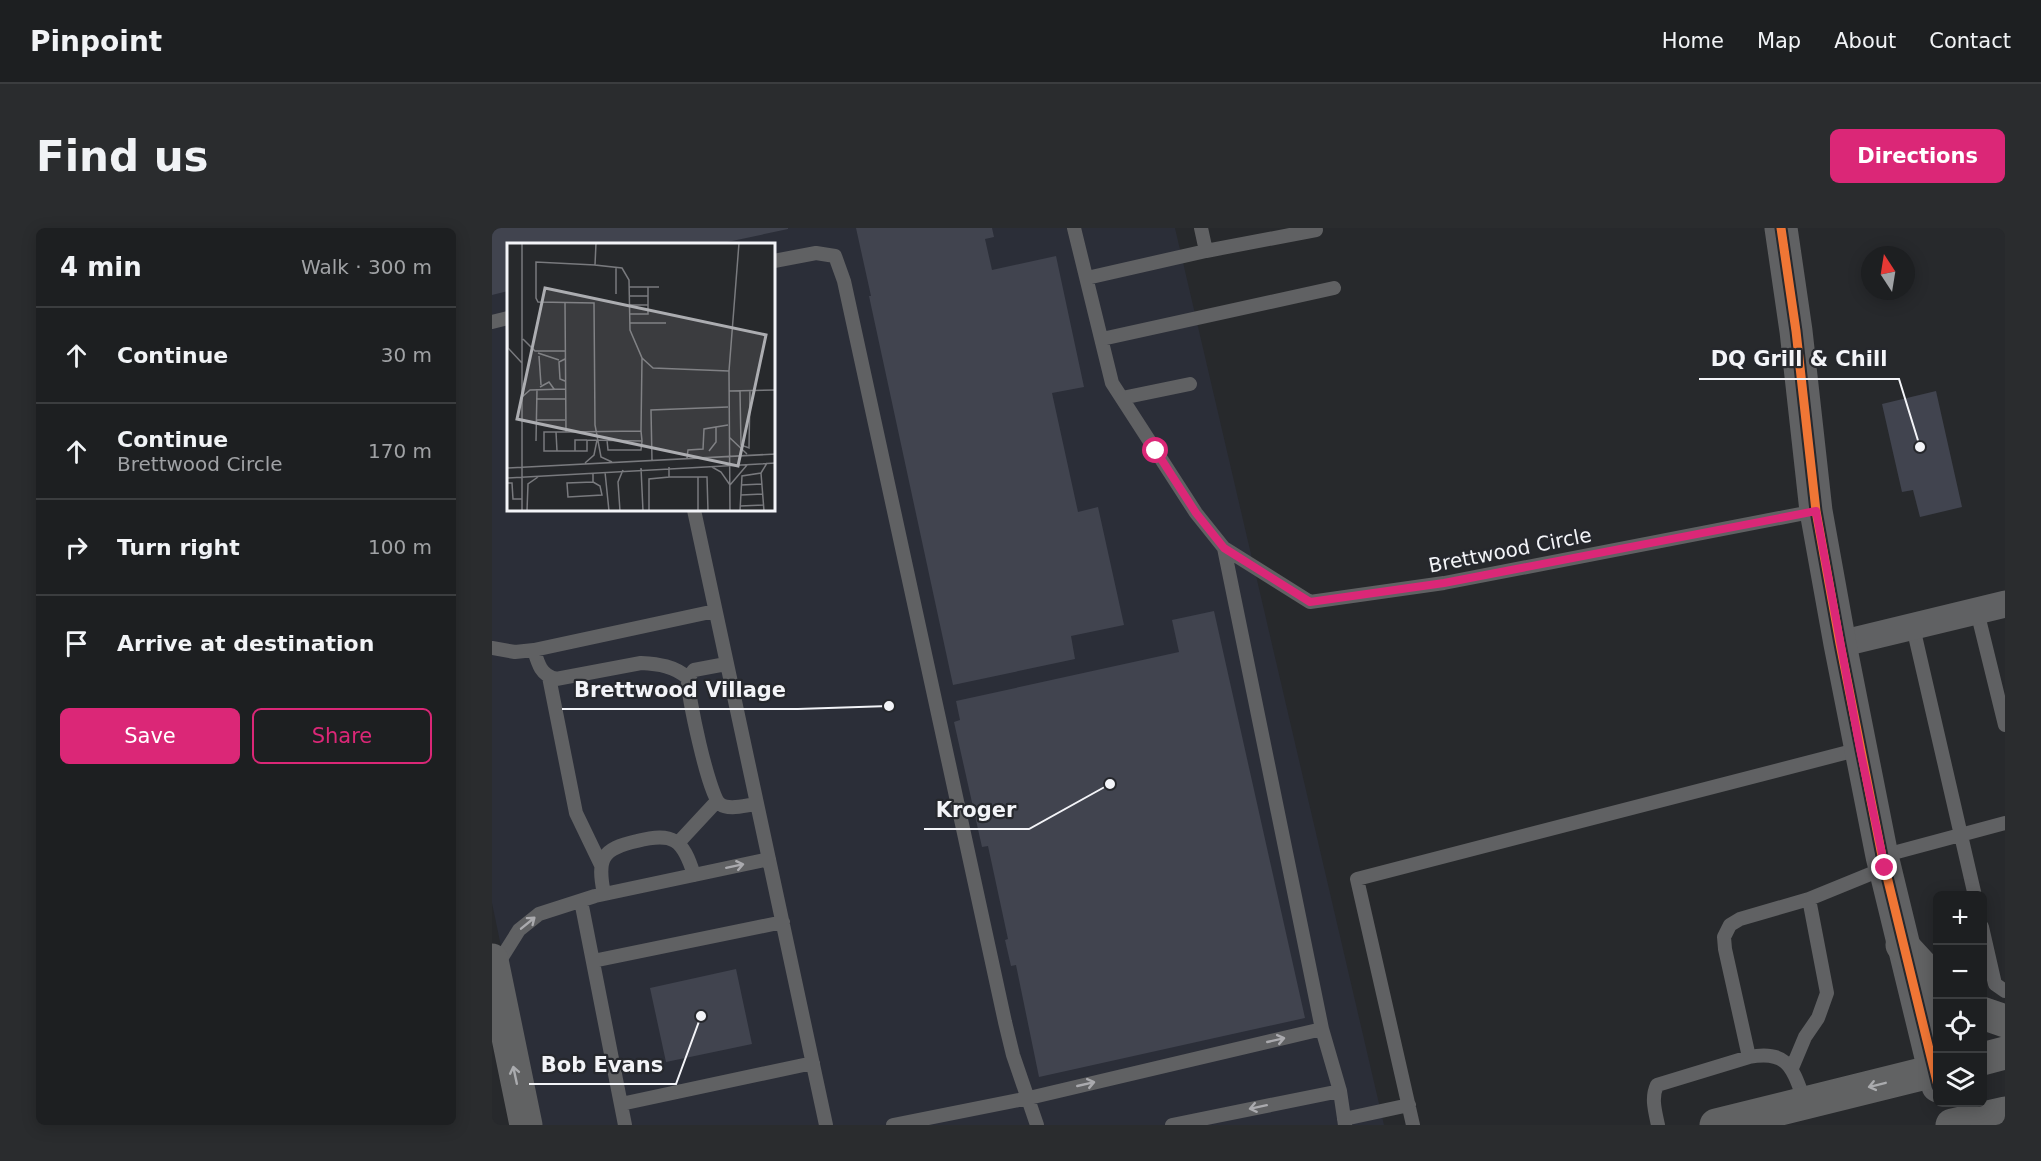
<!DOCTYPE html>
<html lang="en">
<head>
<meta charset="utf-8">
<style>
	body { margin:0; font-family:"DejaVu Sans",sans-serif; background:#2a2c2e; color:#f1f3f6 }
	.controls { position:absolute; right:18px; bottom:18px; display:grid; overflow:hidden; border-radius:9px; box-shadow:0 3px 15px #0003 }
	.controls button { width:54px; height:54px; display:grid; place-items:center; padding:0; border:0; border-bottom:2px solid #3b3d3f; background:#1d1f21; color:#f1f3f6; font:30px sans-serif }
	.compass { position:absolute; left:1369px; top:18px; width:54px; height:54px; border-radius:50%; background:#1d1f21; box-shadow:0 3px 15px #0003; rotate:348deg }
	.stop { position:absolute; width:18px; height:18px; margin:-14px; border:4px solid #db2777; border-radius:50%; background:#fff }
	.stop.end { background:#db2777; border-color:#fff; box-shadow:0 2px 6px #0008 }
	.list { margin:0; padding:0; list-style:none }
	h2 { display:flex; justify-content:space-between; align-items:center; height:78px; margin:0; padding:0 24px; font-size:26px }
	h2 small { font-size:20px; font-weight:400; color:#a0a2a5 }
	.list li { display:grid; grid-template-columns:39px 1fr auto; gap:18px; align-items:center; box-sizing:border-box; height:96px; padding:0 24px; border-top:2px solid #3b3d3f }
	.list b { display:block; font-size:22px; white-space:nowrap }
	.list p { margin:0; font-size:20px; white-space:nowrap; color:#a0a2a5 }
	.list em { font-size:20px; font-style:normal; color:#a0a2a5 }
	.actions { display:flex; gap:12px; padding:18px 24px }
	.actions a { flex:1; padding:14px 0; border:2px solid #db2777; border-radius:9px; text-align:center; font-size:21px; color:#db2777 }
	.actions .main { background:#db2777; color:#fff }
	.icon { flex:none; width:33px; height:33px; fill:none; stroke:currentColor; stroke-width:2; stroke-linecap:round; stroke-linejoin:round }
	.map { position:relative; flex:none; width:1513px; height:897px; overflow:hidden; border-radius:9px }
	header { display:flex; align-items:center; gap:36px; box-sizing:border-box; height:84px; padding:0 30px; background:#1d1f21; border-bottom:2px solid #3b3d3f }
	header strong { font-size:28px }
	nav { display:flex; gap:33px; margin-inline-start:auto; font-size:21px }
	.intro { display:flex; align-items:center; justify-content:space-between; box-sizing:border-box; height:144px; padding:0 36px }
	h1 { margin:0; font-size:42px }
	.button { padding:15px 27px; border-radius:9px; background:#db2777; color:#fff; font-size:21px; font-weight:700 }
	main { display:flex; gap:36px; padding:0 36px }
	aside { flex:1; background:#1d1f21; border-radius:9px; box-shadow:0 3px 15px #0003 }
	.map>svg:first-child { display:block }
	.built { fill:#2b2e38; fill-rule:evenodd }
	.building { fill:#41444f }
	.lines { fill:none; stroke-linecap:round; stroke-linejoin:round }
	.service { stroke:#606163; stroke-width:14 }
	.minor { stroke:#606163; stroke-width:27 }
	.tertiary { stroke:#606163; stroke-width:33 }
	.primary { stroke:#616263; stroke-width:33 }
	.cycleway-casing { stroke:#26282d; stroke-width:13 }
	.cycleway { stroke:#f07635; stroke-width:9 }
	.oneway { stroke:#aaaaae }
	.oneway2 { stroke:#aaabae }
	.route { stroke:#db2777; stroke-width:8 }
	.labels { text-anchor:middle; dominant-baseline:central; stroke-width:4.5; stroke-linejoin:round; paint-order:stroke }
	.street-label { font-size:20px; fill:#f3f4f8; stroke:#26282d }
	.inset-road { fill:none; stroke:#797a7e; stroke-width:1.5 }
	.view { fill:#acadb1; fill-opacity:0.15; stroke:#acadb1; stroke-width:3 }
	.inset-edge { fill:none; stroke:#f3f4f8; stroke-width:3 }
	.leader { fill:none; stroke:#f3f4f8; stroke-width:2 }
	.callout-dot { fill:#f3f4f8; stroke:#26282d; stroke-width:2 }
	.callout-label { font-size:21px; text-anchor:middle; font-weight:bold; fill:#f3f4f8; stroke:#26282d; stroke-width:4.5; stroke-linejoin:round; paint-order:stroke }
</style>
</head>
<body>
<header>
<strong>Pinpoint</strong>
<nav><a>Home</a><a>Map</a><a>About</a><a>Contact</a></nav>
</header>
<div class="intro"><h1>Find us</h1><a class="button">Directions</a></div>
<main>
<aside>
<h2>4 min<small>Walk · 300 m</small></h2>
<ul class="list">
<li><svg class="icon" aria-label="ahead" viewBox="0 0 24 24"><path d="M12 20V5M6 11l6-6 6 6"/></svg><div><b>Continue</b></div><em>30 m</em></li>
<li><svg class="icon" aria-label="ahead" viewBox="0 0 24 24"><path d="M12 20V5M6 11l6-6 6 6"/></svg><div><b>Continue</b><p>Brettwood Circle</p></div><em>170 m</em></li>
<li><svg class="icon" aria-label="right" viewBox="0 0 24 24"><path d="M7 20v-9h11M14 6l5 5-5 5"/></svg><div><b>Turn right</b></div><em>100 m</em></li>
<li><svg class="icon" aria-label="arrive" viewBox="0 0 24 24"><path d="M6 21V4h12l-3 4 3 4H6"/></svg><div><b>Arrive at destination</b></div></li>
</ul>
<div class="actions"><a class="main">Save</a><a>Share</a></div>
</aside>
<div class="map">
<svg width="1513" height="897" viewBox="0 0 1513 897">
	<rect width="100%" height="100%" fill="#27292c"/>
	<path class="built" d="M0 0H683L892 897H46L0 675ZM16 16H282V282H16Z"/>
	<path class="building" d="M0 0H296V1L226 16H16V63L0 67Z
		M364 0H500L502 9 493 11 500 42 564 28 592 159 560 165 586 284 606 279 632 397 579 408 583 431 461 457 377 68H379Z
		M1444 163 1470 279 1428 289 1421 262 1410 264 1390 176Z
		M722 383 813 790 547 849 524 737 519 738 513 712 516 711 496 618 490 619 462 494 468 492 464 473 687 424 680 392Z
		M244 741 260 816 174 834 158 760Z"/>
	<g class="lines">
		<path class="service" d="M582 0 620 155 704 285 732 320 830 801
			M714 23 824 2
			M282 33 324 25 343 28 352 53 513 794 521 827 545 897
			M595 50 714 23 709 0
			M0 94 16 90
			M610 111 842 60
			M630 170 698 156
			M202 282 334 897
			M732 320 818 374 952 355 1324 283
			M1485 383 1513 497
			M1421 399 1483 668
			M0 420 23 424 42 422 223 383
			M42 422C46 436 49 447 64 451L149 435C167 436 182 438 196 450
			M234 436 202 442 196 450C195 466 217 568 228 576 237 583 254 577 265 576
			M57 449 84 585 109 637
			M186 615 225 573
			M1390 628 1513 595
			M112 666C105 631 109 621 145 613 181 604 191 611 202 647
			M89 673 133 897
			M1490 699 1503 756 1513 763
			M101 733 291 694
			M5 737 27 702 47 686 103 668 277 631
			M1257 829C1297 821 1301 842 1313 874
			M1300 840 1313 809 1326 790 1335 765 1317 671
			M848 863 853 897
			M129 876 321 835
			M852 891 917 877
			M401 897 537 870 830 801 848 863 680 897
			M921 897 865 651 1368 521
			M1166 897C1163 883 1159 870 1165 857L1257 829 1233 721 1232 709 1238 697 1248 691 1317 671 1393 640"/>
		<path class="minor" d="M1348 416 1513 376"/>
		<path class="tertiary" d="M1289 0 1304 103 1324 283 1348 416 1390 628 1446 858"/>
		<path class="primary" d="M1410 717 1446 756
			M0 732 34 897
			M1490 785 1513 793
			M1490 831 1513 825
			M1224 897 1446 842
			M1460 897 1513 885"/>
		<g class="cycleway-casing">
			<path id="cycleway" d="M1289 0 1304 103 1324 283 1348 416 1390 628 1446 858"/>
		</g>
		<use href="#cycleway" class="cycleway"/>
	</g>
	<defs><path id="oneway-shaft" d="M-6 0H5M1.5-3L5.5 0L1.5 3" fill="none" stroke-width="1.6" stroke-linecap="round" stroke-linejoin="round" transform="scale(1.5)"/></defs>
	<g class="oneway">
		<use href="#oneway-shaft" transform="translate(243 638) rotate(-12)"/>
		<use href="#oneway-shaft" transform="translate(36 695) rotate(-39)"/>
		<use href="#oneway-shaft" transform="translate(784 812) rotate(-13)"/>
		<use href="#oneway-shaft" transform="translate(594 856) rotate(-13)"/>
		<use href="#oneway-shaft" transform="translate(766 879) rotate(168)"/>
	</g>
	<g class="oneway2">
		<use href="#oneway-shaft" transform="translate(23 847) rotate(-102)"/>
		<use href="#oneway-shaft" transform="translate(1385 857) rotate(166)"/>
	</g>
	<g class="lines">
		<path class="route" d="M664 223 704 285 732 320 818 374 952 355 1324 283 1368 521 1393 640"/>
	</g>
	<g class="labels">
		<g class="street-label">
			<text transform="translate(1018 322) rotate(-11)">Brettwood Circle</text>
		</g>
	</g>
	<g transform="translate(15 15)">
		<rect width="268" height="268" fill="#27292c"/>
		<path class="inset-road" d="M15 0V268M89 0 88 22 115 25 122 37 123 87 135 115 134 188M88 22 29 19V55L31 59 87 60 88 182 94 214 105 219M122 44H152M0 51 1 105M109 51V24M122 53H141V44M58 59 59 189 134 188 135 198 80 197V208H37V189H59M123 62H141V53M123 71H141V62M123 80H159M16 96 28 108H58M1 105 15 120M31 110 52 117M32 113 34 142M135 115 146 125 222 128M58 116 52 119 53 136 58 138M33 144 42 139 47 146M222 148 269 147M233 148 234 202 242 205 243 147M15 154 23 147 58 146M29 156H58M29 177H58M49 189 50 208M222 194 240 211M100 197 101 207H134L135 198M29 198 30 146M68 208V197H80M202 208 209 199V184M180 215 181 207 196 206 197 186 221 182M145 218 144 167 221 164M78 220 87 212 90 197M205 224 214 229 223 242M0 225 269 211M134 225 136 268M98 229 102 268M86 230V239L93 243 95 252 61 254 60 240 86 239M254 230 257 268M162 234H200L201 268M191 234V268M0 235 269 220M0 240H5L6 256H15M223 242 240 222M234 242 255 241M234 252 256 251M233 263 257 262M20 268 21 241 31 234M113 268 111 239 116 227M142 268V236L162 234V224M223 268 222 128 232 0M233 268 235 233 254 230 260 220"/>
		<path class="view" d="M38 45 259 92 231 223 10 176Z"/>
		<rect width="268" height="268" class="inset-edge"/>
	</g>
	<path class="leader" d="M1428 219L1407 151H1207M397 478L306 481H70M618 556L537 601H432M209 788L184 856H37"/>
	<g class="callout-dot">
		<circle cx="1428" cy="219" r="6"/>
		<circle cx="397" cy="478" r="6"/>
		<circle cx="618" cy="556" r="6"/>
		<circle cx="209" cy="788" r="6"/>
	</g>
	<g class="callout-label">
		<text x="1307" y="138">DQ Grill &amp; Chill</text>
		<text x="188" y="469">Brettwood Village</text>
		<text x="484" y="589">Kroger</text>
		<text x="110" y="844">Bob Evans</text>
	</g>
</svg>
<div class="controls">
<button>+</button>
<button>−</button>
<button><svg class="icon" aria-label="locate" viewBox="0 0 24 24"><circle cx="12" cy="12" r="6"/><path d="M12 2v4M12 18v4M2 12h4M18 12h4"/></svg></button>
<button><svg class="icon" aria-label="layers" viewBox="0 0 24 24"><path d="M12 4l9 5-9 5-9-5zM3 14l9 5 9-5"/></svg></button>
</div>
<svg class="compass" viewBox="-18 -18 36 36"><path d="M0-13l5 13h-10z" fill="#e53935"/><path d="M0 13l5-13h-10z" fill="#a0a2a5"/></svg>
<div class="stop" style="left:664px;top:223px"></div>
<div class="stop end" style="left:1393px;top:640px"></div>
</div>
</main>
</body>
</html>
